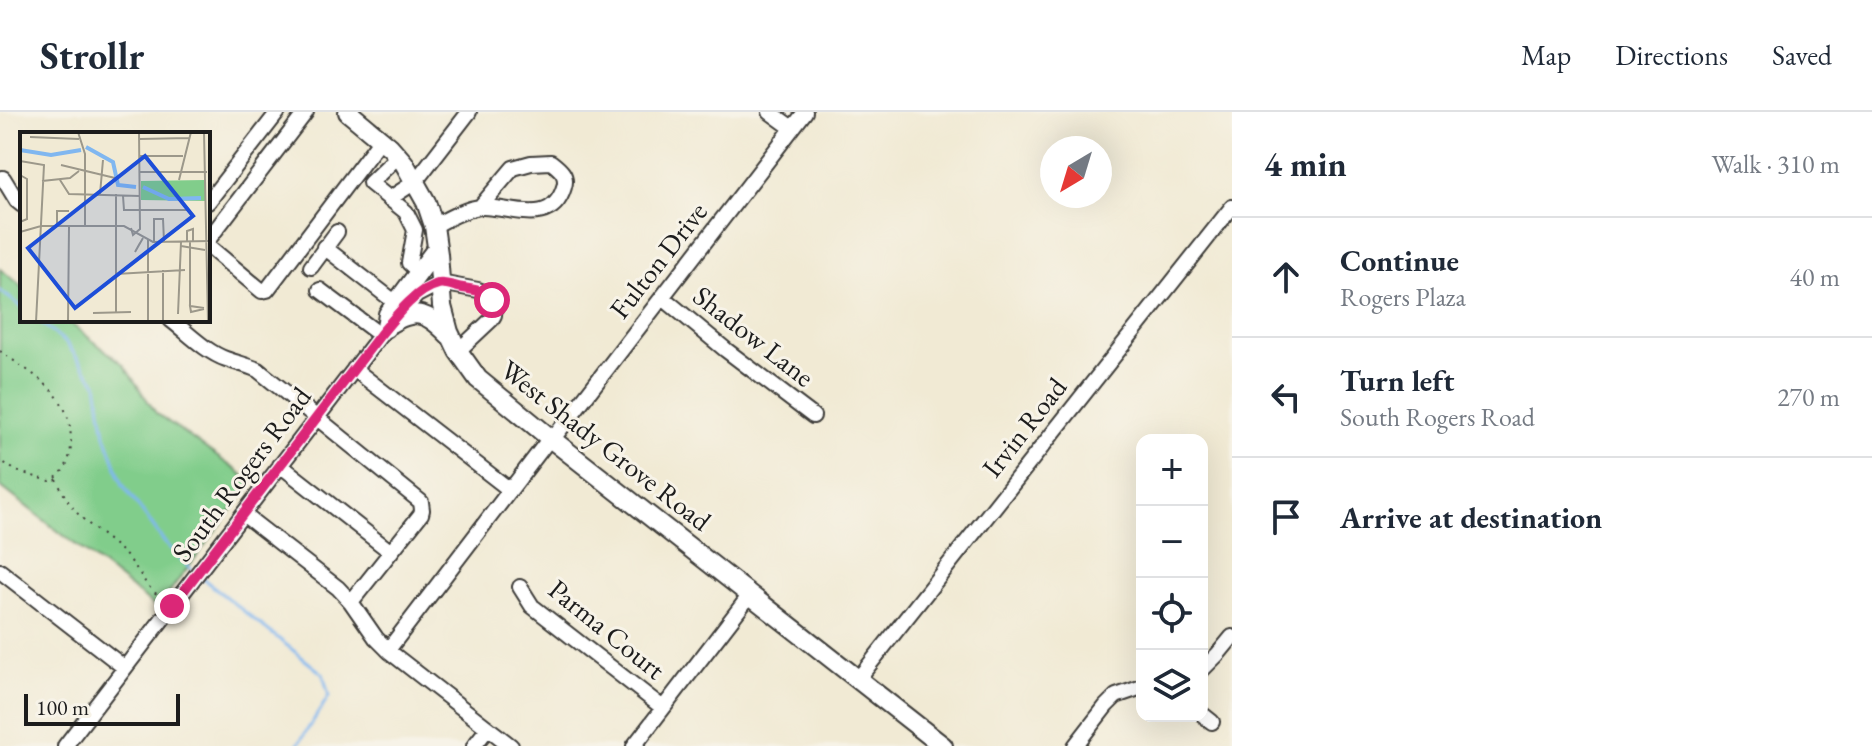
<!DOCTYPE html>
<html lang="en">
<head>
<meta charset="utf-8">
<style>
	body { margin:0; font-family:"EB Garamond",serif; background:#f6f6f7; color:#1f2937 }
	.controls { position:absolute; right:24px; bottom:24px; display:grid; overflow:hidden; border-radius:16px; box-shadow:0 8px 32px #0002 }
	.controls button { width:72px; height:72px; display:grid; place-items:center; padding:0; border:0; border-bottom:2px solid #e0e1e3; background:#fff; color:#1f2937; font:40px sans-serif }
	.compass { position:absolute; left:1040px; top:24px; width:72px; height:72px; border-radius:50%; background:#fff; box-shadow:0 8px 32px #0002; rotate:218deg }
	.scale { position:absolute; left:24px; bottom:20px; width:156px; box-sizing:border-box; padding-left:8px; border:4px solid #1c1c1c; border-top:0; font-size:22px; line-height:28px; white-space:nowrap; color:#1c1c1c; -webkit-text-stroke:6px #f7f3e8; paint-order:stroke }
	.stop { position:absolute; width:24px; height:24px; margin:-18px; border:6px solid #db2777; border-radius:50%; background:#fff }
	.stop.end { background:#db2777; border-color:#fff; box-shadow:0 2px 8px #0008 }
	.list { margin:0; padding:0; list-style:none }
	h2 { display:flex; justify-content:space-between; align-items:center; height:104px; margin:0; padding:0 32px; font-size:34px }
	h2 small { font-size:26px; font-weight:400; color:#747a83 }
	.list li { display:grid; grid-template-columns:52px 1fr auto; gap:24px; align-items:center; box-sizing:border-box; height:120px; padding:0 32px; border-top:2px solid #e0e1e3 }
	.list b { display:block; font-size:30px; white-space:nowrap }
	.list p { margin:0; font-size:26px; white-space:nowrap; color:#747a83 }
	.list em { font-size:26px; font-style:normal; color:#747a83 }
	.icon { flex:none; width:44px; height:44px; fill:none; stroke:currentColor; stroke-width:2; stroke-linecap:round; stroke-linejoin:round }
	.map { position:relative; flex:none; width:1232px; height:634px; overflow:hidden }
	header { display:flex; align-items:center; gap:48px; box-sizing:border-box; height:112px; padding:0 40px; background:#fff; border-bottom:2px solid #e0e1e3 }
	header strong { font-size:38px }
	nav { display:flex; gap:44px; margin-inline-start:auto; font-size:28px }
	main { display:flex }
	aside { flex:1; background:#fff }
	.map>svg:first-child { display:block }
	.green { fill:#81cd8b; stroke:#4e7454; stroke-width:2 }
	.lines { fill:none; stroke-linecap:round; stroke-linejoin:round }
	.stream { stroke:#80b7f0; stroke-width:3 }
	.minor-casing { stroke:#3c3b38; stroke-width:18 }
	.major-casing { stroke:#3c3b38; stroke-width:22 }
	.path { stroke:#3c3b38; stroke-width:2; stroke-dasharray:2 6; stroke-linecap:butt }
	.minor { stroke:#fff; stroke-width:14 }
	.major { stroke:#fff; stroke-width:18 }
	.route { stroke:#db2777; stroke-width:10 }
	.labels { text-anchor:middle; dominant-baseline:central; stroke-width:6; stroke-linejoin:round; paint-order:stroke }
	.street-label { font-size:28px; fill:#1c1c1c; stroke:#f7f3e8 }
	.inset-river { fill:none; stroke:#80b7f0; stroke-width:4 }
	.inset-road { fill:none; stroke:#9c988a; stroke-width:2 }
	.view { fill:#1d4ed8; fill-opacity:0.15; stroke:#1d4ed8; stroke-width:4 }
	.inset-edge { fill:none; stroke:#1c1c1c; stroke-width:4 }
</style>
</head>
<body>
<header>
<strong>Strollr</strong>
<nav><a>Map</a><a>Directions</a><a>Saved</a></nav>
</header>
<main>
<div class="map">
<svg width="1232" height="634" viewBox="0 0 1232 634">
	<rect width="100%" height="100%" fill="#f7f3e8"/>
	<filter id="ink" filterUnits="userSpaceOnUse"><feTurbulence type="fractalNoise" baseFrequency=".0125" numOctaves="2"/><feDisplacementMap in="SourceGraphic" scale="16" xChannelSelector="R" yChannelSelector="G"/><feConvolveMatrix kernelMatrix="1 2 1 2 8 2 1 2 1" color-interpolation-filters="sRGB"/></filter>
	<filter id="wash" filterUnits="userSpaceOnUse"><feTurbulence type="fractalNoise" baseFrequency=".006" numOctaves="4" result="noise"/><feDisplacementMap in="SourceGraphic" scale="32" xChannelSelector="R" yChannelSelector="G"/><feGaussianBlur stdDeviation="1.8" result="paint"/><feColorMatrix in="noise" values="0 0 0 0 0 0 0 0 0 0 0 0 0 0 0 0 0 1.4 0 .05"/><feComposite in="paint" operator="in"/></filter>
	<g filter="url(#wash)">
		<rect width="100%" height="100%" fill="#f1ead4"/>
		<path class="green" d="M0 157 22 174V208H66L123 252 156 301 253 370 157 496 0 374Z"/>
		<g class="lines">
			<path class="stream" d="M0 179 22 195
				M38 208 66 231 97 272 105 323 123 373 165 431 193 459
				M202 466 323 562 329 584 297 634"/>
		</g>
	</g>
	<g filter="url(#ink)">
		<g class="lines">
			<g class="minor-casing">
				<path id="minor" d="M770 0 792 16
					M398 44 370 71 406 100 415 118 409 151 419 160
					M3 66 17 89 22 93
					M389 87 415 70 469 0
					M208 90 278 0
					M434 114C447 107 466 96 481 95 510 94 552 117 564 75 568 63 560 57 551 50L531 51 513 56 480 95
					M208 128 306 0
					M208 134 262 179 267 178 381 27
					M324 135 396 191
					M311 155 337 120
					M320 178 380 223
					M662 185 726 238 813 304
					M171 208C188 221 206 240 226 247 237 251 247 253 258 258L421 390 422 398 421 402 351 490
					M354 257 510 378
					M552 328 805 0
					M280 353 391 440
					M243 402 338 476 351 490 376 526 390 540 511 634
					M0 459 125 556
					M520 475 532 494 663 596
					M388 538 550 326
					M1202 558 1218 542 1232 525
					M858 567 1232 95
					M1202 602 1212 610
					M65 634 382 221 417 183 440 171 478 178 486 181 495 192 494 203 491 208 458 239
					M474 634 488 616
					M634 634 750 483
					M1075 634 1106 594 1116 584 1142 575"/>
			</g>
			<g class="major-casing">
				<path id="major" d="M348 0 390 35 404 51 426 90 434 114 438 142 442 194 449 220 458 239 478 267 550 326 943 634
					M391 211C396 208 403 204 410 203 426 199 440 214 450 224
					M386 216 388 202 437 136"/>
			</g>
			<path class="path" d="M0 239C28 260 64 276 70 315 71 325 72 336 69 346 66 356 60 365 50 369L16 359 0 348
				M56 367C63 381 70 394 81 405 96 420 115 431 129 447 143 463 143 473 162 486"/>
			<use href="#minor" class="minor"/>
			<use href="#major" class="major"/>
		</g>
	</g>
	<g class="lines" filter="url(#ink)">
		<path class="route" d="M172 494 380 223C394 206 416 177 438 172 444 170 456 175 463 176 475 178 484 178 492 188"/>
	</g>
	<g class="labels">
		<g class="street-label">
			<text transform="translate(658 148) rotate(-52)">Fulton Drive</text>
			<text transform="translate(754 224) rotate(38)">Shadow Lane</text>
			<text transform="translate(1024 315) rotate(-52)">Irvin Road</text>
			<text transform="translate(606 333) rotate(38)">West Shady Grove Road</text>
			<text transform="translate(241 362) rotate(-53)">South Rogers Road</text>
			<text transform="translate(607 517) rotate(39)">Parma Court</text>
		</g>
	</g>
	<g transform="translate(20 20)">
		<rect width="190" height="190" fill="#f1ead4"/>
		<path d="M185 48V69L121 68V49Z" fill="#81cd8b"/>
		<path class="inset-river" d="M66 15 93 30 98 53 116 55M0 18 31 23 61 18M123 55 149 67 181 66"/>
		<path class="inset-road" d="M58 0 65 22V93M184 0 188 190M10 5 59 7M119 7 169 6M120 24H163M0 29 24 33 16 190M41 33 95 46M119 40H187M0 43 7 47V87L0 90M40 48 49 62 120 64M159 48 171 0M22 49 50 46 59 39M80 62 83 28M96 62V93M103 64 104 78H168M37 93V79H49M96 94V180M111 96 113 103 120 97 119 0M0 100 21 94H104L133 110 190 109M134 109V87H143L144 109M167 109V99L173 97V110M120 111 115 120 123 106M161 114 185 118M96 142 165 138M170 174V110M184 177 171 180 170 174 184 176M73 181 111 180M158 182 161 110M48 190 49 95M128 190V107M143 190V138"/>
		<path class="view" d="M125 24 173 84 55 176 8 116Z"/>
		<rect width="190" height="190" class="inset-edge"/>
	</g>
</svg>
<div class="controls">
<button>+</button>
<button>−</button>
<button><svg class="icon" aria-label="locate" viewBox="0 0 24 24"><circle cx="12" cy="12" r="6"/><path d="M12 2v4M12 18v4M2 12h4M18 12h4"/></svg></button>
<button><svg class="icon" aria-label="layers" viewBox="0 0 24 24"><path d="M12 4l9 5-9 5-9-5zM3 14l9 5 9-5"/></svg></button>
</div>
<svg class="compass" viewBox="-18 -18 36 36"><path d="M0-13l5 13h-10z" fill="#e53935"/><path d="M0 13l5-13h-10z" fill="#747a83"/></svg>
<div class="scale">100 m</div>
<div class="stop" style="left:492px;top:188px"></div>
<div class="stop end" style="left:172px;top:494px"></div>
</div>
<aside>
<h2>4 min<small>Walk · 310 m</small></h2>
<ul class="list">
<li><svg class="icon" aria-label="ahead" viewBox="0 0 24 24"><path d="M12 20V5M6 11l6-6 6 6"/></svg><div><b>Continue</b><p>Rogers Plaza</p></div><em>40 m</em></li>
<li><svg class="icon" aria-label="left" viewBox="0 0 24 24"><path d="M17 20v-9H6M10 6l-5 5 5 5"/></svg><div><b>Turn left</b><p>South Rogers Road</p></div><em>270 m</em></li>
<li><svg class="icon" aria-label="arrive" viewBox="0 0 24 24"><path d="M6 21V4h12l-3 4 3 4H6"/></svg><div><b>Arrive at destination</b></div></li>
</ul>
</aside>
</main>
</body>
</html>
